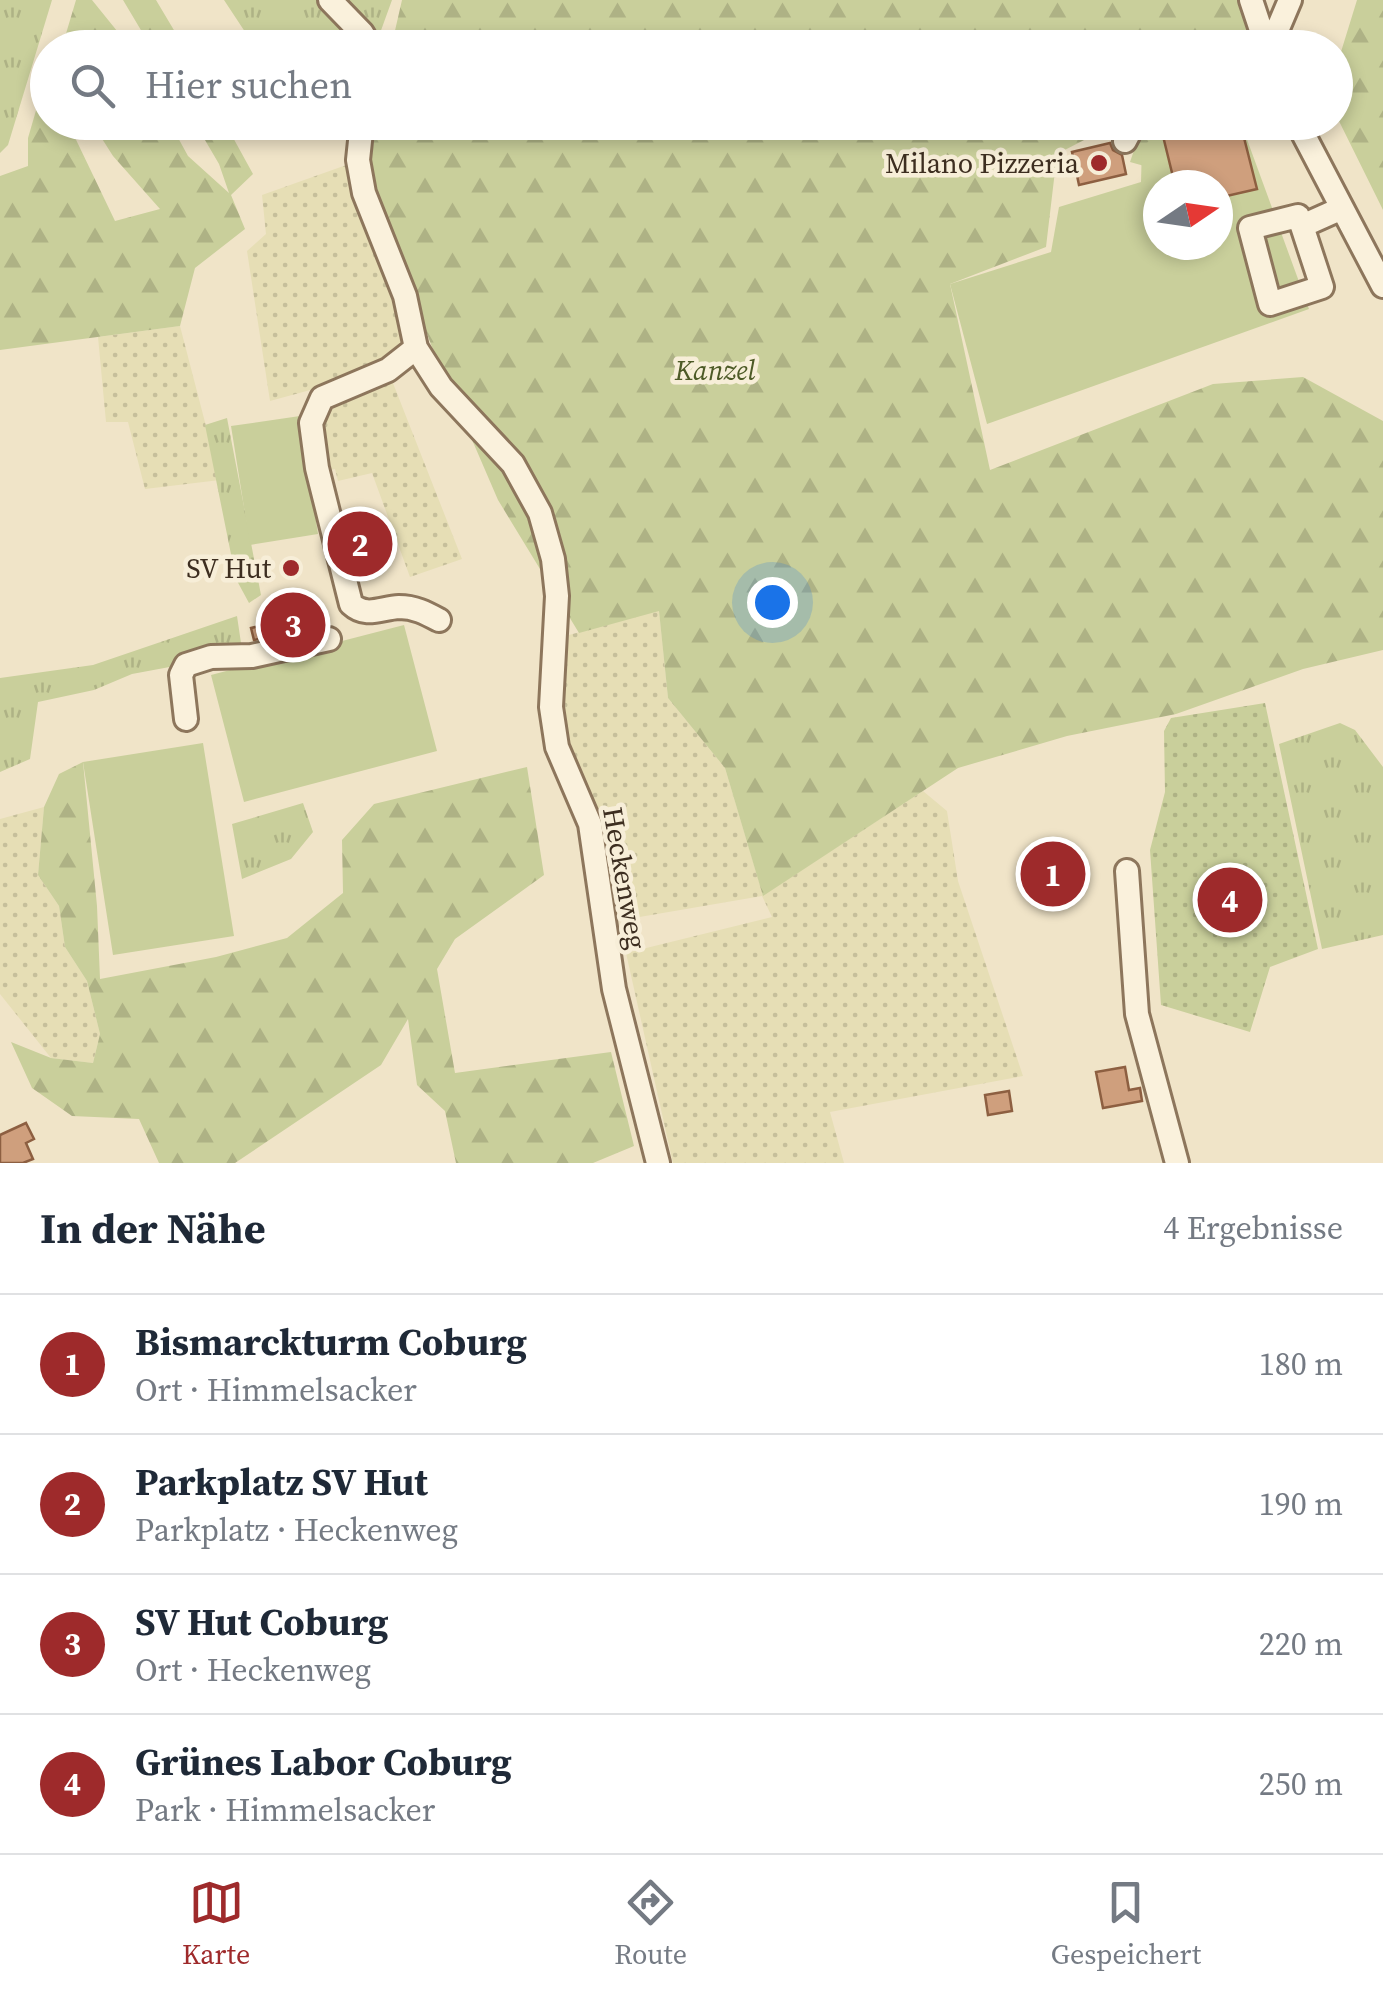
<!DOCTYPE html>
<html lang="de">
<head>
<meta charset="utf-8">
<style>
	body { margin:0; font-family:"Source Serif 4",serif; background:#f2f2f3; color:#1f2937 }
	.compass { position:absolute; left:1143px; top:170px; width:90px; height:90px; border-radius:50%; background:#fff; box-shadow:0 5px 15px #0003; rotate:77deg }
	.you { position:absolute; left:772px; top:602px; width:35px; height:35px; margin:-25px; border:8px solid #fff; border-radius:50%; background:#1a73e8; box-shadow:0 0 0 15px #1a73e833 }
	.badge { display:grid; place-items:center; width:65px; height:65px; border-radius:50%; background:#9e2a2b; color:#fff; font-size:32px; font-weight:700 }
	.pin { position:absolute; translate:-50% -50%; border:5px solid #fff; box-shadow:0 2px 10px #0006 }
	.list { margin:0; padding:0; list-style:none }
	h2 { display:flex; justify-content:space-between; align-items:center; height:130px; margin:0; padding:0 40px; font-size:42px }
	h2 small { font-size:32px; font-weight:400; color:#747a83 }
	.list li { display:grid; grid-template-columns:65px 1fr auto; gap:30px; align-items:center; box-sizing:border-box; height:140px; padding:0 40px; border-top:2px solid #e0e1e3 }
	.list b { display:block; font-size:38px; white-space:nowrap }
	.list p { margin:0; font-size:32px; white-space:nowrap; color:#747a83 }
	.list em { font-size:32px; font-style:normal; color:#747a83 }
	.icon { flex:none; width:55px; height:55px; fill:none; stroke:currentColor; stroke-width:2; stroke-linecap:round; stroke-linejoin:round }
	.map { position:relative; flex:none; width:1383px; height:1163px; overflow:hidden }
	.search { position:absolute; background:#fff; box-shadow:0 5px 15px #0003; left:30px; right:30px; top:30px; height:110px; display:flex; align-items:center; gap:25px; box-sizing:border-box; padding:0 35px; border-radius:55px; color:#747a83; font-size:38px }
	.sheet { height:690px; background:#fff }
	nav { display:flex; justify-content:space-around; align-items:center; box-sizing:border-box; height:140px; border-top:2px solid #e0e1e3; background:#fff; font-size:28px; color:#747a83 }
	nav a { display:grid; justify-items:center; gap:5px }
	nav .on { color:#9e2a2b }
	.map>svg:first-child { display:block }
	.farmland { fill:url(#farmland-dots) }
	.grass { fill:url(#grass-tufts) }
	.forest { fill:url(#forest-firs) }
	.garden { fill:url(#garden-dots) }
	.pitch { fill:#c9cf9b; fill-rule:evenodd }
	.building { fill:#cf9f7d; stroke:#8d5f41; stroke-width:2.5 }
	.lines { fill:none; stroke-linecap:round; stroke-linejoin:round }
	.minor-casing { stroke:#8d765c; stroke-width:28 }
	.minor { stroke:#faf1dc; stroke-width:22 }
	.poi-dot { fill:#9e2a2b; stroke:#f7eed8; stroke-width:4 }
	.labels { text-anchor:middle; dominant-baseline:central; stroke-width:9; stroke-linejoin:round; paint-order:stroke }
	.poi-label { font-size:28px; fill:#3d2e20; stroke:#f7eed8; text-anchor:end }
	.park-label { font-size:28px; font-style:italic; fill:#4d5a26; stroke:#f7eed8 }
	.street-label { font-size:28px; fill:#3d2e20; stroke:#f7eed8 }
</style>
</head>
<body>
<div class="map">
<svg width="1383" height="1163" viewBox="0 0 1383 1163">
	<defs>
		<pattern id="farmland-dots" width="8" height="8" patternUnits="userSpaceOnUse" patternTransform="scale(2.5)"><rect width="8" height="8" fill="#e6deb5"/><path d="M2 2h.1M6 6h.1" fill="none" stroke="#c6bf9b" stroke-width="1.8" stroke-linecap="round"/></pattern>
		<pattern id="grass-tufts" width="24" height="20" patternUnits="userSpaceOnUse" patternTransform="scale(2.5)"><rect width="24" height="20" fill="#c9cf9b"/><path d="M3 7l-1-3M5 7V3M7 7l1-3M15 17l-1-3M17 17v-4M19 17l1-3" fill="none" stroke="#aeb285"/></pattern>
		<pattern id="forest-firs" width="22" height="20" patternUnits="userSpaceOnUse" patternTransform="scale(2.5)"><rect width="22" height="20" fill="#c9cf9b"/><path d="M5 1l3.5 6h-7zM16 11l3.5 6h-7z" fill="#aeb285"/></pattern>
		<pattern id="garden-dots" width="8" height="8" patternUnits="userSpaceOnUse" patternTransform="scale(2.5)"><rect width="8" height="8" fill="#c9cf9b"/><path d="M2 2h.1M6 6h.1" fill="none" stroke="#aeb285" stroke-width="1.8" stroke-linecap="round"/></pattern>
	</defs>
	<rect width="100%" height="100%" fill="#f0e4c8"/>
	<path class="farmland" d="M352 163 399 298 405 344 376 372 270 401 247 251 266 234 262 195Z
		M180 326 220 480 145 489 128 422H106L98 337Z
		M391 378 462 559 410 577 372 473 338 481 335 469 325 471 322 413 343 396Z
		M659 610 668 698 725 768 763 895 923 791 947 811 958 881 1023 1076 830 1112 844 1163H673L626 953 772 917 762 896 622 920 606 847 565 733 562 692 569 635Z
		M44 807 38 875 59 906 65 947 87 981 100 1034 93 1063 51 1058 0 994V819Z"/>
	<path class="grass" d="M0 0H52L8 145 0 153Z
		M224 0H324L362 47H255Z
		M330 0H392L375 47Z
		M227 418 261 595 249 603 236 579 205 425Z
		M237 616 241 643 212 649 175 666 132 674 94 690 38 702 30 759 0 772V678L93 665Z
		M1340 723 1355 730 1383 767V935L1322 949 1279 744Z
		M303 803 313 832 291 859 242 879 232 824Z"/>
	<path class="forest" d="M76 0H92L130 47H62Z
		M123 0H156L184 47H151Z
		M402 0H1241L1252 47 391 48Z
		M1357 0H1383V210L1336 115V68Z
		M46 76 48 122 68 123 115 221 160 209 113 156 92 123H170L188 156 229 193 219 164 195 123H225L253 174 231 195 245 229 195 268 180 326 0 350V176L28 166V138Z
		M377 123H1117L1057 154 1046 247 950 284 990 470 1213 384 1303 377 1383 421V650L1303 669 1176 714 1067 736 958 768 763 896 725 768 668 698 659 611 579 633 498 500 432 347 378 204 370 165Z
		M1153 123H1217L1173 174 1130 162 1142 127Z
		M83 762 97 906 100 979 216 957 287 938 343 893 342 840 374 804 527 767 544 875 455 939 437 969 455 1073 611 1052 634 1146 593 1163H456L445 1111 417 1085 408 1019 381 1065 235 1163H159L139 1119 72 1116 32 1088 11 1042 51 1058 93 1063 100 1034 87 981 65 947 59 906 38 875 44 807 59 774Z"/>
	<path class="garden" d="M1265 703 1318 949 1270 967 1250 1032 1161 1005 1150 850 1165 792 1164 731 1171 718Z"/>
	<path class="pitch" d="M1189 123H1241L1309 309 987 424 950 284 1051 252 1059 207 1141 182 1142 145ZM1158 185H1218V245H1158Z
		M300 416 318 534 250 545 231 426Z
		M404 625 437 751 244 802 211 675Z
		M203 743 234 936 113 955 83 762Z"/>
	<path class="building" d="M1217 122H1240L1257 189 1218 198V185H1175L1163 136Z
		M1110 143 1113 150 1122 155 1126 174 1079 185 1072 152Z
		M314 598 320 626 254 640 251 628 282 621 279 606Z
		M1125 1067 1129 1090 1140 1088 1142 1101 1103 1108 1096 1072Z
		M1009 1091 1012 1111 988 1115 985 1095Z
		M26 1123 34 1139 26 1143 33 1159 23 1163H0V1135Z"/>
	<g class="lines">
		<g class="minor-casing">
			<path id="minor" d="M330 0 362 33 371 48
				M1251 0 1267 48
				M1257 48 1276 33 1290 0
				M362 122 358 160 364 193 405 296 416 348 441 387 513 464 540 513 553 559 557 596 551 707 557 747 590 824 614 989 658 1163
				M1297 122 1383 286
				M1125 141 1135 122
				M1302 226 1298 216 1250 228 1270 304 1322 287 1302 226 1340 209
				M416 348 388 370 322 398 311 423 317 468 351 604C366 618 381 608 399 607 415 607 426 613 439 620
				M186 719 181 675 186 665 211 657 252 656 329 639
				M1127 871 1137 1014 1177 1163"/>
		</g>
		<use href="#minor" class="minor"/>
	</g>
	<g class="poi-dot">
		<circle cx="1099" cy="163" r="10"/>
		<circle cx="291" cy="568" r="10"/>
	</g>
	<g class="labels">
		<g class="poi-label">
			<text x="1079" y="163">Milano Pizzeria</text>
			<text x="271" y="568">SV Hut</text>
		</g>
		<g class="park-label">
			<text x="715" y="370">Kanzel</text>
		</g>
		<g class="street-label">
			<text transform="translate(625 878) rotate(80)">Heckenweg</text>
		</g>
	</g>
</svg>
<svg class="compass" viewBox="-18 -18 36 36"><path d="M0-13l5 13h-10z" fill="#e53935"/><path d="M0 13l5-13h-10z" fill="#747a83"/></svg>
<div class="you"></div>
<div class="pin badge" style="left:1053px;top:874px">1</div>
<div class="pin badge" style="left:360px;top:544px">2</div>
<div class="pin badge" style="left:293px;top:625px">3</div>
<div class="pin badge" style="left:1230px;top:900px">4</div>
<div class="search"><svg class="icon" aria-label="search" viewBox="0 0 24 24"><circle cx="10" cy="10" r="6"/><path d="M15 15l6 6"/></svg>Hier suchen</div>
</div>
<section class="sheet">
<h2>In der Nähe<small>4 Ergebnisse</small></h2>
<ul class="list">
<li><span class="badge">1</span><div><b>Bismarckturm Coburg</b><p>Ort · Himmelsacker</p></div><em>180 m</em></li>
<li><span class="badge">2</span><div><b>Parkplatz SV Hut</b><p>Parkplatz · Heckenweg</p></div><em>190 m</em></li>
<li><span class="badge">3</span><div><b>SV Hut Coburg</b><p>Ort · Heckenweg</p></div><em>220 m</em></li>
<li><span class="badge">4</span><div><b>Grünes Labor Coburg</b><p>Park · Himmelsacker</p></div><em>250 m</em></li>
</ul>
</section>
<nav>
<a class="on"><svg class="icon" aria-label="map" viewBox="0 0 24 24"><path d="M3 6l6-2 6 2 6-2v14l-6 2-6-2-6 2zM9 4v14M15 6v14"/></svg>Karte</a>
<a><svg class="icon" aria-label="directions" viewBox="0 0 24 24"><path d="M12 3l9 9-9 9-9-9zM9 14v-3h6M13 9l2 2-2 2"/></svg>Route</a>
<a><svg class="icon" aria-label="saved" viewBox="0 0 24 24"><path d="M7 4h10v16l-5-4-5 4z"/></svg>Gespeichert</a>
</nav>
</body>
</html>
